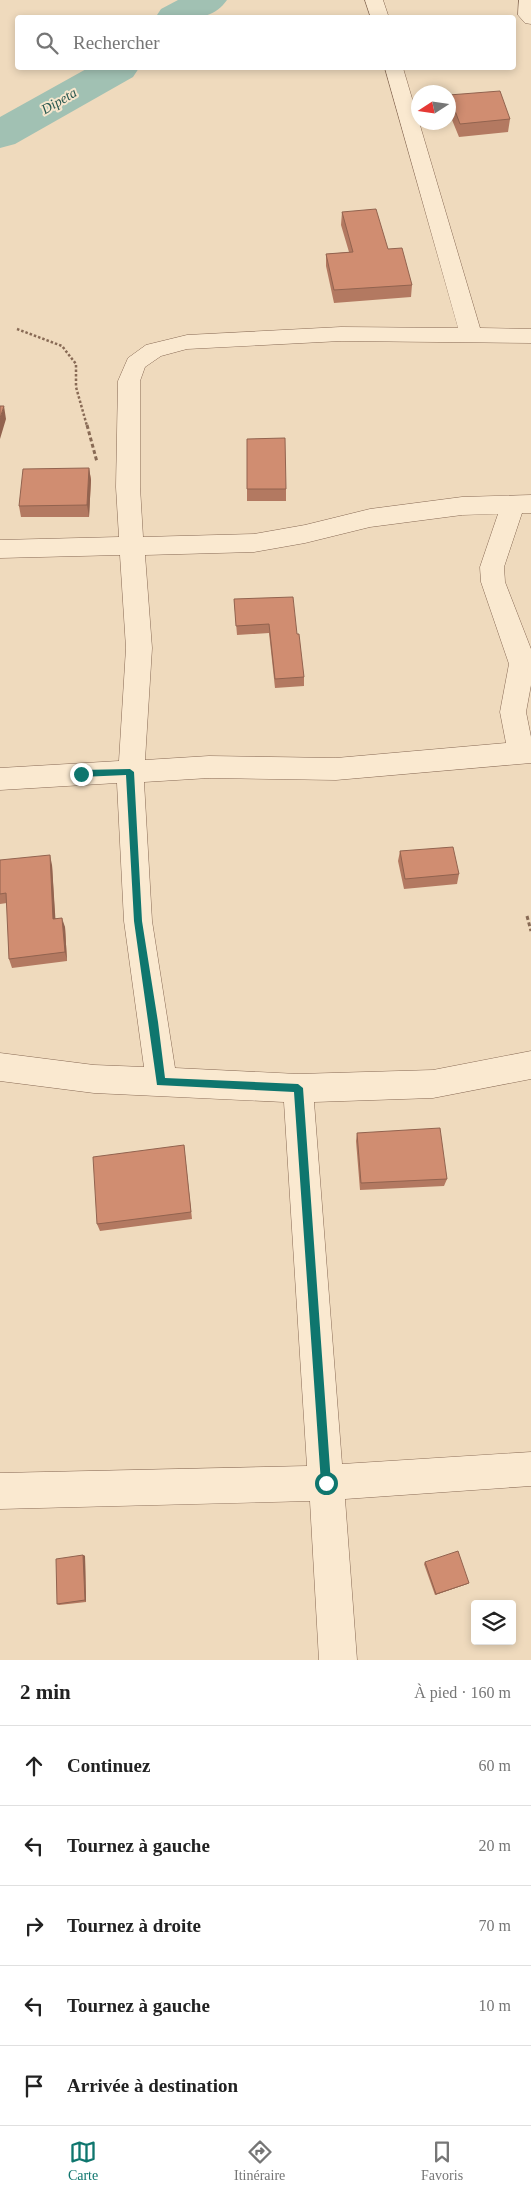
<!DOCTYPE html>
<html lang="fr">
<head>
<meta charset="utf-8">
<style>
	body { margin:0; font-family:Georgia,serif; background:#f2f2f2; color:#222 }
	.controls { position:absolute; right:15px; bottom:15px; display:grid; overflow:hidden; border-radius:5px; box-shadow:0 2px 8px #0003 }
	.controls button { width:45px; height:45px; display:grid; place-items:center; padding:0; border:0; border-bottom:1px solid #e0e0e0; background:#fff; color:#222; font:25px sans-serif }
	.compass { position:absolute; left:411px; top:85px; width:45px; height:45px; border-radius:50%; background:#fff; box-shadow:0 2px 8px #0003; rotate:258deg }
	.stop { position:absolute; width:15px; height:15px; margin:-11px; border:4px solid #0f766e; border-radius:50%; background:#fff }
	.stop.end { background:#0f766e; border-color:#fff; box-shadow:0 1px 5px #0008 }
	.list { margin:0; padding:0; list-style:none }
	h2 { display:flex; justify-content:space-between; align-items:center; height:65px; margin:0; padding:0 20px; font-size:21px }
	h2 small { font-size:16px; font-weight:400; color:#767676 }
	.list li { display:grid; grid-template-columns:32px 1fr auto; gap:15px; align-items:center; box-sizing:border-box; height:80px; padding:0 20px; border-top:1px solid #e0e0e0 }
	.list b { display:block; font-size:19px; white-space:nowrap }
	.list em { font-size:16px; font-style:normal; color:#767676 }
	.icon { flex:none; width:28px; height:28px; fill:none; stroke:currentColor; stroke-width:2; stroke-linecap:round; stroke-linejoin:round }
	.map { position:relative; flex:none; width:531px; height:1660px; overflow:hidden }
	.search { position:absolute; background:#fff; box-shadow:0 2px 8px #0003; left:15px; right:15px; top:15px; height:55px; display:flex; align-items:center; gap:12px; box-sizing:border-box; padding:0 18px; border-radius:5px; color:#767676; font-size:19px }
	.sheet { height:465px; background:#fff }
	nav { display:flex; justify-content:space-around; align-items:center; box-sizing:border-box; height:70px; border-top:1px solid #e0e0e0; background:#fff; font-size:14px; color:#767676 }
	nav a { display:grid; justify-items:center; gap:2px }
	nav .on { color:#0f766e }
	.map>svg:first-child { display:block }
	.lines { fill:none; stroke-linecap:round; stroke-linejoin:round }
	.river { fill:#a1c1b3; fill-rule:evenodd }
	.street-casing { stroke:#886a55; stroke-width:1 }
	.path-far1 { stroke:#886a55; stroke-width:2.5; stroke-dasharray:2.5 2; stroke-linecap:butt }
	.path { stroke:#886a55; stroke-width:3; stroke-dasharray:4 2.5; stroke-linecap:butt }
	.street { fill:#fae9d0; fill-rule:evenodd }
	.wall { fill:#b37961 }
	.shaded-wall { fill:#92634f }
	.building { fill:#d08d71; stroke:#92634f }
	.route { fill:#0f766e }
	.labels { text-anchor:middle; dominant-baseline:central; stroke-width:4; stroke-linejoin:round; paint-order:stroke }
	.far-water-label { font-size:14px; font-style:italic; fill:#29574f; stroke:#f7e6cd }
</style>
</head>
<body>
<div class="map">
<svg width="531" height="1660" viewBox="0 0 531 1660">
	<rect width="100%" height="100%" fill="#efdabd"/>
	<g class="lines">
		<path class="river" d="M178 0H227C210 24 182 18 155 18L161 9Z
			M88 68H139L133 77 15 144 0 148V117Z"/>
		<g class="street-casing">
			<path id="street" d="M365 0H383L389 18H371Z
				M519 0H531V24L525 23 518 15Z
				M385 68H403L480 328 531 329V343L341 341 187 349 161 356 145 367 140 381V487L143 537 254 534 305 525 370 509 462 497 531 495V513H522L504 567 505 582 531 649V685L526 712 531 737V763L336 780 209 778 144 782 152 921 175 1068 298 1074 433 1070 531 1051V1079L433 1098 314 1102 342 1464 531 1452V1486L345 1499 357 1660H319L310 1501 0 1509V1473L307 1466 284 1102 94 1093 0 1081V1053L94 1065 144 1067 124 921 117 783 0 790V768L119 761 126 648 120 555 0 558V540L119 537 116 487 118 381 128 358 146 345 187 335 341 327 458 328ZM498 514 480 567 481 582 509 664 500 712 506 743 336 758 209 756 145 760 152 648 145 555 254 552 305 543 370 527 462 515Z"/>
		</g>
		<path class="path-far1" d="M17 329 62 346 76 364V387L87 426"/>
		<path class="path" d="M87 425 97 462
			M527 916 531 931"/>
		<use href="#street" class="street"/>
	</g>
	<path class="wall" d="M449 95 510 119 508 132 459 137 448 110Z
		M342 212 388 249 412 285 411 297 334 303 326 266V254L349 252 341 225Z
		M247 439 286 489V501H247Z
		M89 468 91 480 89 517H21L19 506Z
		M234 599 297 634 304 677V686L275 688 269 633 237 635Z
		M400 851 459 874 457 884 404 889 398 861Z
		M0 860 52 865 55 918 65 927 67 961 12 968 9 959 7 903 0 904Z
		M357 1133 447 1179 444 1186 360 1190 356 1141Z
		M184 1145 192 1219 100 1231 97 1224Z
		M83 1555 85 1556 86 1602 59 1605 57 1604Z
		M425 1562 469 1583 467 1584 435 1595 424 1564Z"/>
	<path class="shaded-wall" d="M4 406 6 419 0 439V418Z
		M89 468 91 480 89 517 87 505Z
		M50 855 52 865 56 928 53 919Z
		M62 918 65 927 67 961 65 952Z
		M83 1555 85 1556 86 1602 85 1600Z
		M469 1583 467 1584 435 1595 436 1594Z"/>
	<path class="building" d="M500 91 510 119 460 124 449 95Z
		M376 209 388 249 402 248 412 285 334 290 326 254 353 252 342 212Z
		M0 406H4L0 418Z
		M285 438 286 489H247V439Z
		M89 468 87 505 19 506 23 469Z
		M293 597 297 634H299L304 677 275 679 269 624 236 626 234 599Z
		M453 847 459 874 405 879 400 851Z
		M50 855 53 919 62 918 65 952 9 959 6 893 0 894V860Z
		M440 1128 447 1179 361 1183 357 1133Z
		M184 1145 191 1212 97 1224 93 1157Z
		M458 1551 469 1583 436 1594 425 1562Z
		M83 1555 85 1600 57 1604 56 1559Z"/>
	<path class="route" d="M130 769 134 772 142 921 158 1022 165 1078 298 1084 303 1088 331 1483 326 1488 321 1483 294 1092 157 1085 134 921 126 775 81 777 77 774 81 770Z"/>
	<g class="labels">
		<g class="far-water-label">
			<text transform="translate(59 101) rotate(-30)">Dipeta</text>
		</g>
	</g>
</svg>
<div class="controls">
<button><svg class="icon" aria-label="layers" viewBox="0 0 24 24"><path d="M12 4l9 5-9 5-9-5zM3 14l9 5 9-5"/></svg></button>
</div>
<svg class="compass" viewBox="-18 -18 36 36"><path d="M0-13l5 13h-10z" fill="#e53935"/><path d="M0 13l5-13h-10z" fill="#767676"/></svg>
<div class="stop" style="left:326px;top:1483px"></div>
<div class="stop end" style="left:81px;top:774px"></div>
<div class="search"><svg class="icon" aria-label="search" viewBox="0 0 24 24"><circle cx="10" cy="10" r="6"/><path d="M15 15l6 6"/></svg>Rechercher</div>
</div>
<section class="sheet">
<h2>2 min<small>À pied · 160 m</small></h2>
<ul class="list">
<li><svg class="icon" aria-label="ahead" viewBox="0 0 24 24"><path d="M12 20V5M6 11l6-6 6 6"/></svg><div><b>Continuez</b></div><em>60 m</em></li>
<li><svg class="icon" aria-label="left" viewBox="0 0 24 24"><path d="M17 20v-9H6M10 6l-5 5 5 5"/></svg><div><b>Tournez à gauche</b></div><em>20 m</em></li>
<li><svg class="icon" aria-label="right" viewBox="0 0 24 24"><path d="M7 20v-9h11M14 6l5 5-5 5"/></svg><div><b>Tournez à droite</b></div><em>70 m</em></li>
<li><svg class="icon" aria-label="left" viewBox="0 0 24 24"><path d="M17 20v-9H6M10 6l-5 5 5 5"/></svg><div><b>Tournez à gauche</b></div><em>10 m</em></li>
<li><svg class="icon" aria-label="arrive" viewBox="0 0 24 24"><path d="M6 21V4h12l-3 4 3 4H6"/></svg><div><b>Arrivée à destination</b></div></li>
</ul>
</section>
<nav>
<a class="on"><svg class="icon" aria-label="map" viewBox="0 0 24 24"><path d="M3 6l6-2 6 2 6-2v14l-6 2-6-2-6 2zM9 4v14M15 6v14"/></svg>Carte</a>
<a><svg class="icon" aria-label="directions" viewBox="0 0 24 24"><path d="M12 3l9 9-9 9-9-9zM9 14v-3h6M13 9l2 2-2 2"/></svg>Itinéraire</a>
<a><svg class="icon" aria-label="saved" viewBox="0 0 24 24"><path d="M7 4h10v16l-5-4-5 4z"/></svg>Favoris</a>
</nav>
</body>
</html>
